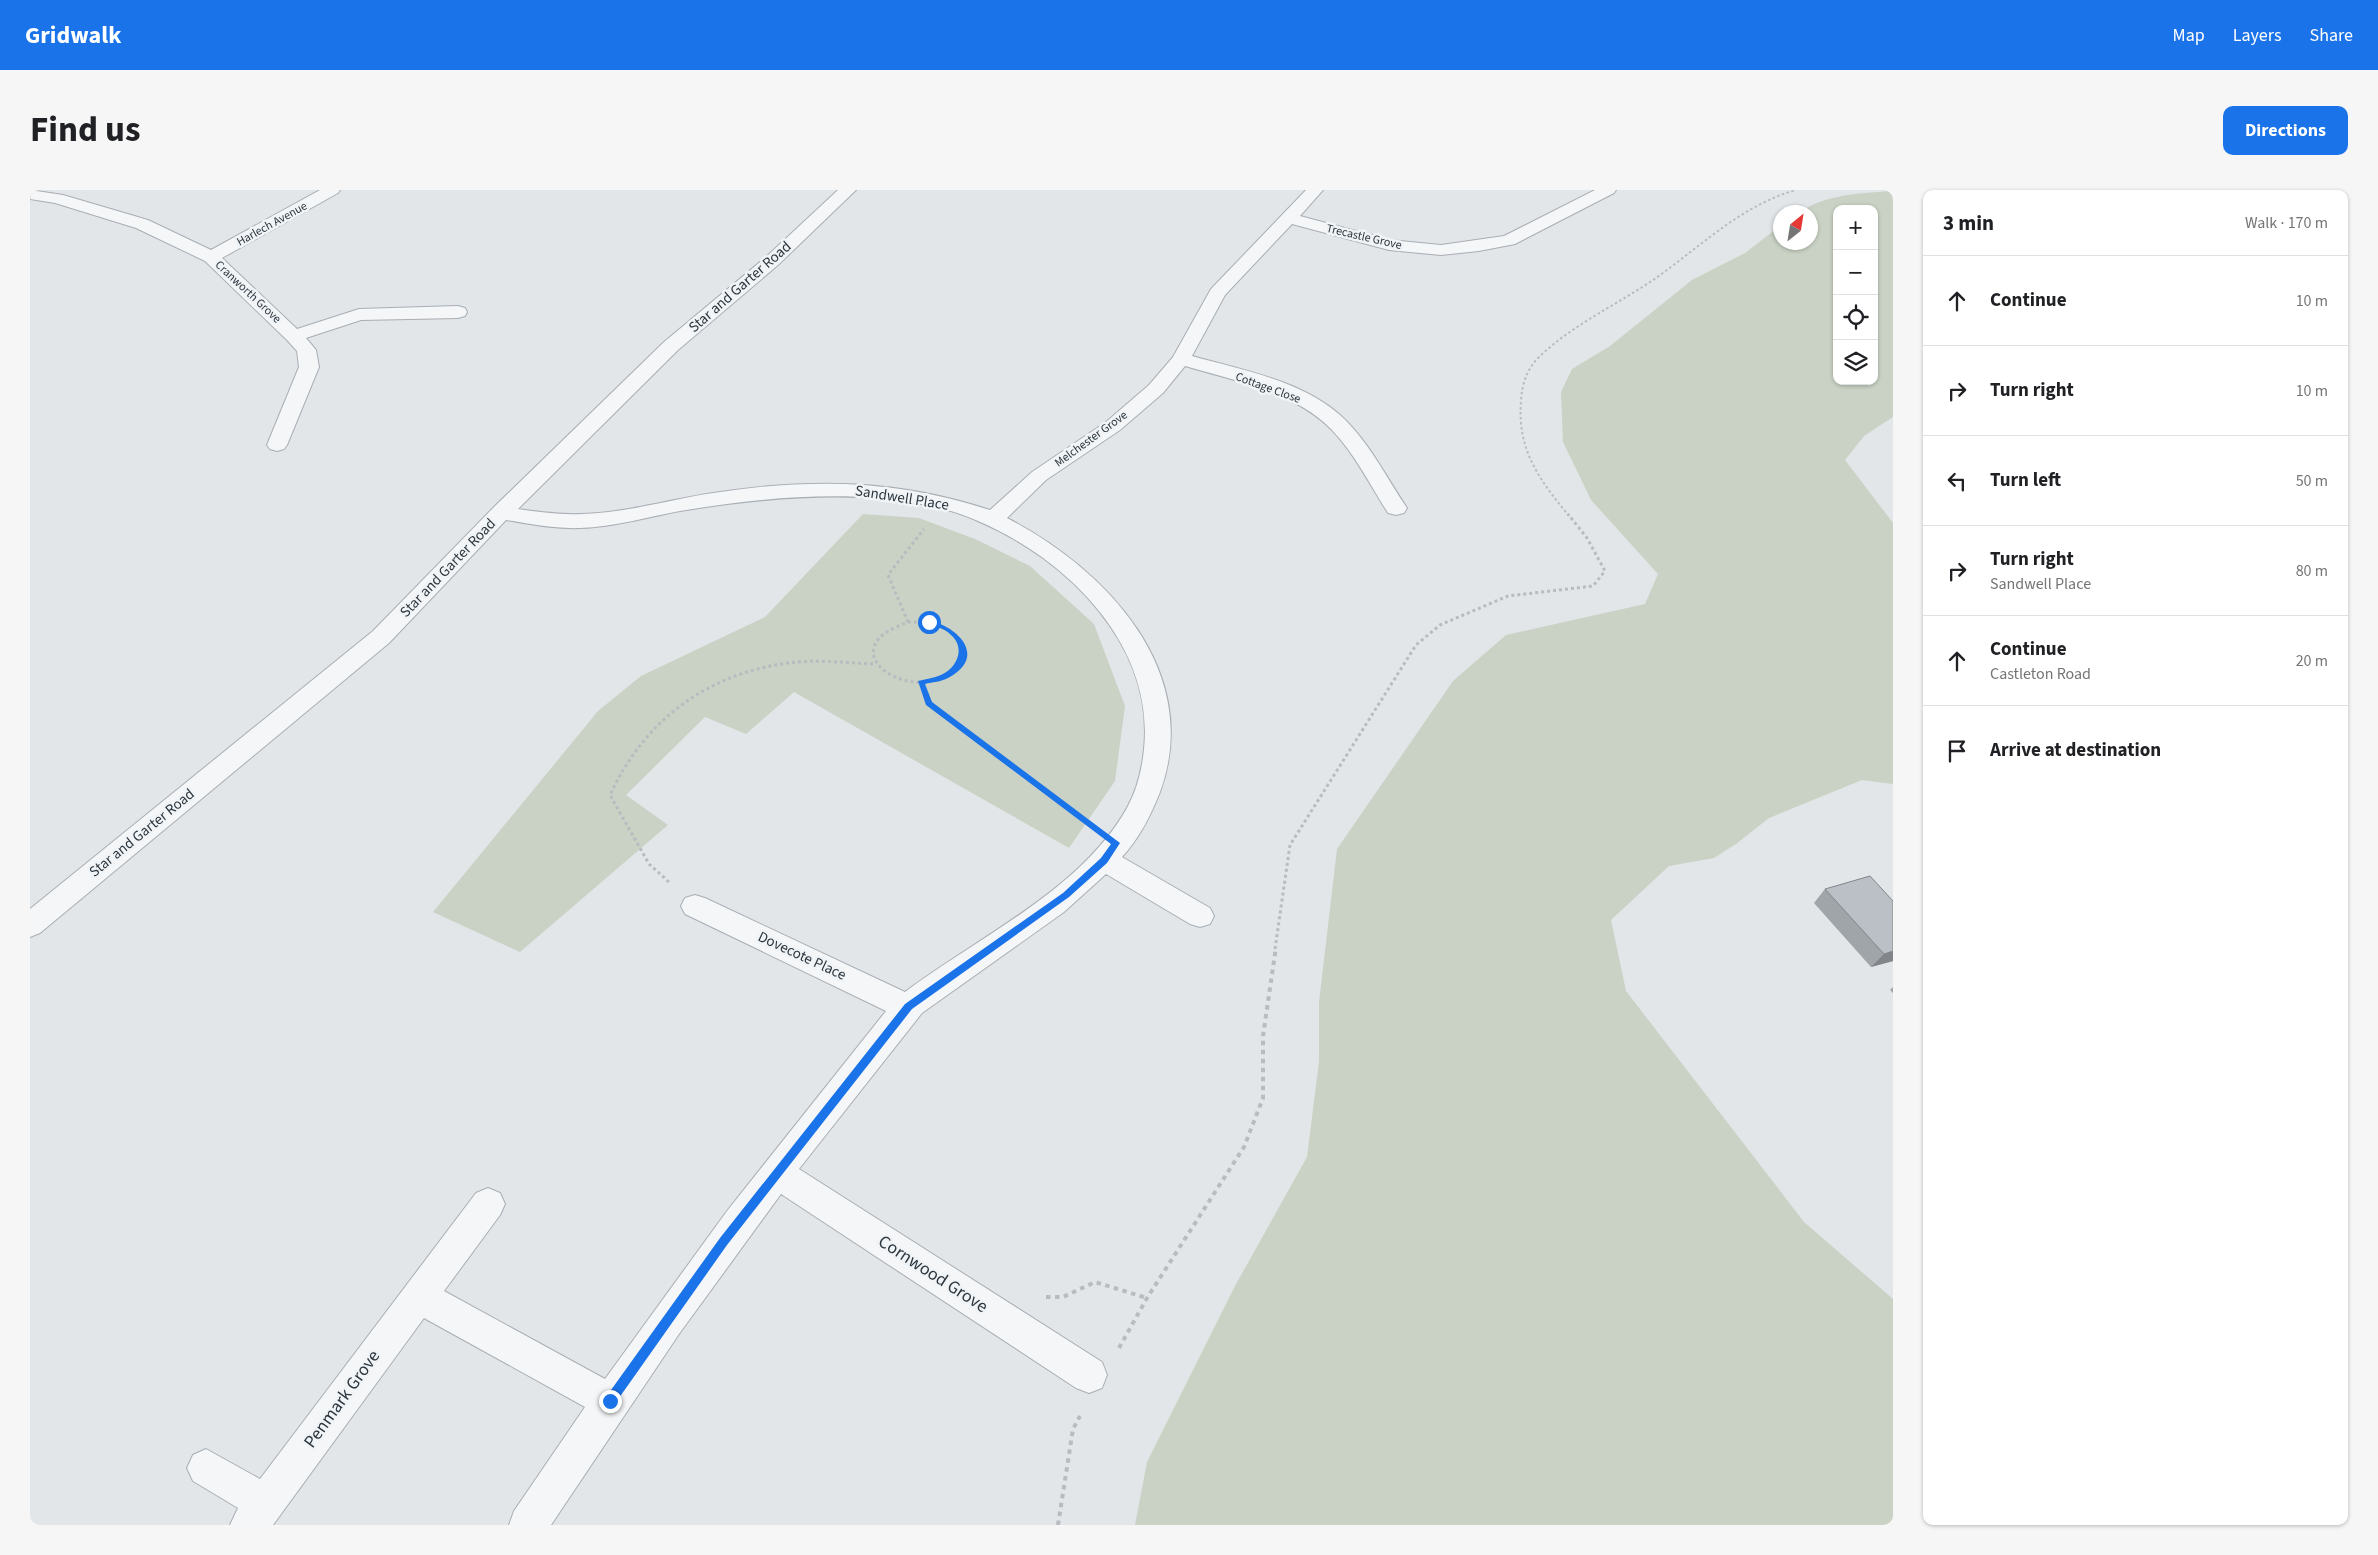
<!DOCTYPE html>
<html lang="en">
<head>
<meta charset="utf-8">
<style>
	body { margin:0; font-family:"Source Sans 3",sans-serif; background:#f6f6f6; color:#202124 }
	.controls { position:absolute; right:15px; top:15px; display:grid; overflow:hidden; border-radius:10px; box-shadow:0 1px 4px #0004 }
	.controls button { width:45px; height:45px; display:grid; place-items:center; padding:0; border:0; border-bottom:1px solid #e0e0e0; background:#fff; color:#202124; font:25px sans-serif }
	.compass { position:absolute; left:1743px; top:15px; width:45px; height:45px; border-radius:50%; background:#fff; box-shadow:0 1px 4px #0004; rotate:30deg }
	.stop { position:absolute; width:15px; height:15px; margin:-11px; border:4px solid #1a73e8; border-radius:50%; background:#fff }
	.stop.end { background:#1a73e8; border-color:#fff; box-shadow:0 1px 5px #0008 }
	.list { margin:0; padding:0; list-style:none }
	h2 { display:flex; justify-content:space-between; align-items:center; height:65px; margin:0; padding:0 20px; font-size:21px }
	h2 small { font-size:16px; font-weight:400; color:#757577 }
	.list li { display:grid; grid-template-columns:32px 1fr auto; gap:15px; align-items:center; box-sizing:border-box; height:90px; padding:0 20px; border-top:1px solid #e0e0e0 }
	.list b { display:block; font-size:19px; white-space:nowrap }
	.list p { margin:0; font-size:16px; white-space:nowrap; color:#757577 }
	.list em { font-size:16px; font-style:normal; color:#757577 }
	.icon { flex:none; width:28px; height:28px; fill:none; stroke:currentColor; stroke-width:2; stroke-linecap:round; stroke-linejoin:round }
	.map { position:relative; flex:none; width:1863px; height:1335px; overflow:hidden; border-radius:10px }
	header { display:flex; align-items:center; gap:30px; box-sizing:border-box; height:70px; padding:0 25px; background:#1a73e8; color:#fff }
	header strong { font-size:24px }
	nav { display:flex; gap:28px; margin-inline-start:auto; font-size:18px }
	.intro { display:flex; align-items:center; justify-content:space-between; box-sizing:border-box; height:120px; padding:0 30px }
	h1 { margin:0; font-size:35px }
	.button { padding:12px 22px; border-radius:10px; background:#1a73e8; color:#fff; font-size:18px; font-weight:700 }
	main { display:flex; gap:30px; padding:0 30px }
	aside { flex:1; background:#fff; border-radius:10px; box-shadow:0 1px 4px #0004 }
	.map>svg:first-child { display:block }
	.green { fill:#c9d2c4; fill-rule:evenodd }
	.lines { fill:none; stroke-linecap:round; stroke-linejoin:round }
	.minor-casing { stroke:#a8aeb3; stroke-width:2 }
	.path-far2 { stroke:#b8bcc0; stroke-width:2; stroke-dasharray:2.5 2.5; stroke-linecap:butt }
	.path-far1 { stroke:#b8bcc0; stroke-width:3; stroke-dasharray:3 3; stroke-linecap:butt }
	.path { stroke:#b8bcc0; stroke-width:4; stroke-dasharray:4.5 4.5; stroke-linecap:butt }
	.minor { fill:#f4f6f8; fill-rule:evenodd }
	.wall { fill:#a0a5a9 }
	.shaded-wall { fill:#82868a }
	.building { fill:#bac0c5; stroke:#82868a }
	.route { fill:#1a73e8 }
	.labels { text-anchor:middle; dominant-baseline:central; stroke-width:5; stroke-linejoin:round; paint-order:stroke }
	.far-street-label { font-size:12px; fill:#2c363f; stroke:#f1f4f6 }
	.street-label { font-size:15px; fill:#2c363f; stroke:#f1f4f6 }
	.near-street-label { font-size:18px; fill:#2c363f; stroke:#f1f4f6 }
</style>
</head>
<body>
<header>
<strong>Gridwalk</strong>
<nav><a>Map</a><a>Layers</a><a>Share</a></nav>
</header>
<div class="intro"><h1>Find us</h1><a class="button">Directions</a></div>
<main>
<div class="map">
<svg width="1863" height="1335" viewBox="0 0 1863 1335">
	<rect width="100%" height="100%" fill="#e2e6e9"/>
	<path class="green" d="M1863 1V227L1834 246 1815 270 1863 333V594L1832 590 1739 628 1706 654 1684 668 1639 676 1581 730 1596 801 1774 1032 1863 1109V1335H1105L1117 1272 1205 1096 1277 967 1289 872V812L1307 659 1423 491 1476 445 1615 414 1628 384 1561 310 1533 252 1531 202 1542 179 1580 156 1662 90 1715 63 1750 36V52H1780V22H1770C1796 4 1832 3 1863 1ZM1807 19H1844V191H1807Z
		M833 324 889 328 945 349 1000 376 1064 434 1095 516 1085 591 1039 658 764 502 716 544 675 527 596 605 638 635 490 762 403 722 568 521 611 486 735 427Z"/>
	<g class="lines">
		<g class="minor-casing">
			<path id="minor" d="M0 0 33 5 118 30 181 60 290 0H310L308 3 192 68 267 139 329 119 428 116 435 118 437 122 435 126 428 128 331 130 276 148 286 160 289 177 257 255 254 259 247 261 240 259 237 255 269 177 267 161 257 150 175 71 106 38 25 13 0 9Z
				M808 0H826L748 75 648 160 488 319C509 322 530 325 552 324 598 323 644 308 690 302 784 288 870 290 960 320L1002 282 1076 232 1119 195 1143 167 1181 99 1276 0H1293L1270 26 1360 50 1411 55 1474 46 1565 0H1586L1584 3 1485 54 1449 61 1411 65 1359 60 1262 34 1195 105 1162 166C1212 180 1270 190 1310 225 1338 250 1356 287 1377 318L1374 323 1366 325 1358 323C1340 295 1325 264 1302 240 1264 201 1205 191 1155 176L1133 203 1090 240 1016 290 977 328C1076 379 1174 482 1130 602 1121 625 1109 649 1092 667L1180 718 1184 726 1180 734 1170 737 1160 734 1076 684 1034 722 892 823 769 979 1072 1172 1077 1185 1072 1198 1059 1203 1046 1198 751 1004 649 1144 521 1335H479L484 1321 555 1217 394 1128 243 1335H200L208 1318 163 1291 157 1278 163 1265 176 1259 230 1289 446 1003 458 998 470 1003 475 1014 470 1025 414 1101 575 1189 697 1021 856 821 655 724 651 716 655 708 665 705 675 708 875 802C948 747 1051 700 1097 618 1107 600 1112 579 1114 559 1125 455 1037 369 948 331 917 317 882 311 849 308 782 303 716 310 650 321 617 327 584 337 550 338 525 339 500 334 476 330L359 453 10 743 0 747V719L343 441 463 318 634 152 736 67Z"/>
		</g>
		<path class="path-far2" d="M1539 326C1509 289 1487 260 1491 211 1492 195 1496 181 1507 169 1541 135 1587 115 1626 88 1671 56 1712 15 1766 0"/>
		<path class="path-far1" d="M878 432C898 432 932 434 931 463 931 469 928 475 924 480 889 514 812 471 857 442 863 438 871 435 878 432Z
			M878 432 858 385 894 339
			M891 493 898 513 1058 632
			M639 692 619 674 580 605C614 531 676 484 758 473 786 469 816 473 845 474
			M1245 759 1260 655 1386 455 1410 435 1478 406 1563 396 1575 381 1557 348 1538 324"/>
		<path class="path" d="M1016 1107H1033L1065 1092 1117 1108
			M1089 1158 1117 1108 1214 957 1233 908V846L1246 757
			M1028 1335 1043 1239 1050 1226"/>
		<use href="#minor" class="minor"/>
	</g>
	<path class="wall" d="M1795 699 1863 771 1841 777 1784 713Z
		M1863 797V803L1860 800Z"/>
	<path class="shaded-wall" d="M1863 761V771L1841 777 1854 764Z"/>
	<path class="building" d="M1840 686 1863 711V761L1854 764 1795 699Z"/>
	<path class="route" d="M899 430C930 438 957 467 918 488 911 492 902 492 895 494L902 512 1090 653 1077 673 1039 707 882 819 697 1055 584 1215 580 1217 575 1211 576 1207 690 1048 875 814 1033 703 1071 668 1081 654 896 515 888 491C895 489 904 488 911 485 927 478 936 458 921 445 914 438 905 436 896 434Z"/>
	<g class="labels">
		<g class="far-street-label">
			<text transform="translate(242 34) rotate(-29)">Harlech Avenue</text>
			<text transform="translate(1334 47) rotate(13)">Trecastle Grove</text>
			<text transform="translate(218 102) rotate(43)">Cranworth Grove</text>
			<text transform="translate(1238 198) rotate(20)">Cottage Close</text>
			<text transform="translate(1061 249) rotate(-36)">Melchester Grove</text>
		</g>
		<g class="street-label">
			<text transform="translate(710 97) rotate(-41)">Star and Garter Road</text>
			<text transform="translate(872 308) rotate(9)">Sandwell Place</text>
			<text transform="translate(418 378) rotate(-46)">Star and Garter Road</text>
			<text transform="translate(112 643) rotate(-39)">Star and Garter Road</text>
			<text transform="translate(772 766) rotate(25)">Dovecote Place</text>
		</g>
		<g class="near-street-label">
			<text transform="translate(903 1084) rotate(33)">Cornwood Grove</text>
			<text transform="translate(312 1209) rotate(-54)">Penmark Grove</text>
		</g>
	</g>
</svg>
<div class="controls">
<button>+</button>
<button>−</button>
<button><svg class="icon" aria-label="locate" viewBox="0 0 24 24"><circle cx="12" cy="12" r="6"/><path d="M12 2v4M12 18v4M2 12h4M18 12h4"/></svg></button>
<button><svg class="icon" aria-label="layers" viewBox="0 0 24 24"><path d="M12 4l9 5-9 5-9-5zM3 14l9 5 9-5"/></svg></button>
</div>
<svg class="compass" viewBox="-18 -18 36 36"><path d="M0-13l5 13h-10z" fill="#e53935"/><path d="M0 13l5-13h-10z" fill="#757577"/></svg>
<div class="stop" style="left:899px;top:432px"></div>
<div class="stop end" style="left:580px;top:1211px"></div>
</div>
<aside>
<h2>3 min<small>Walk · 170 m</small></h2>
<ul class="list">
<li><svg class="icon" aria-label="ahead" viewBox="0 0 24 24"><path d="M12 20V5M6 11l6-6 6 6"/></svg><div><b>Continue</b></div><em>10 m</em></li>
<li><svg class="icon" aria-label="right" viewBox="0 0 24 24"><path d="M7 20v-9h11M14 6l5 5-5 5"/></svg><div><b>Turn right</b></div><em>10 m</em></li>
<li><svg class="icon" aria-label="left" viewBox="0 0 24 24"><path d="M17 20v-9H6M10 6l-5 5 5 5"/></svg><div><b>Turn left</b></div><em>50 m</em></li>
<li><svg class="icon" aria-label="right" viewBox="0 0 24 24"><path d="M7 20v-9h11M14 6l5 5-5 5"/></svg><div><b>Turn right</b><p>Sandwell Place</p></div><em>80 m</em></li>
<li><svg class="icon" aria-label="ahead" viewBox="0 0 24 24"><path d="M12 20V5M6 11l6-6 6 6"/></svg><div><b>Continue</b><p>Castleton Road</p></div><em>20 m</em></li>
<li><svg class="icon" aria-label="arrive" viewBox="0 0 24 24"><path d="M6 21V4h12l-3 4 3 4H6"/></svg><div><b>Arrive at destination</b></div></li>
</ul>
</aside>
</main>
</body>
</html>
